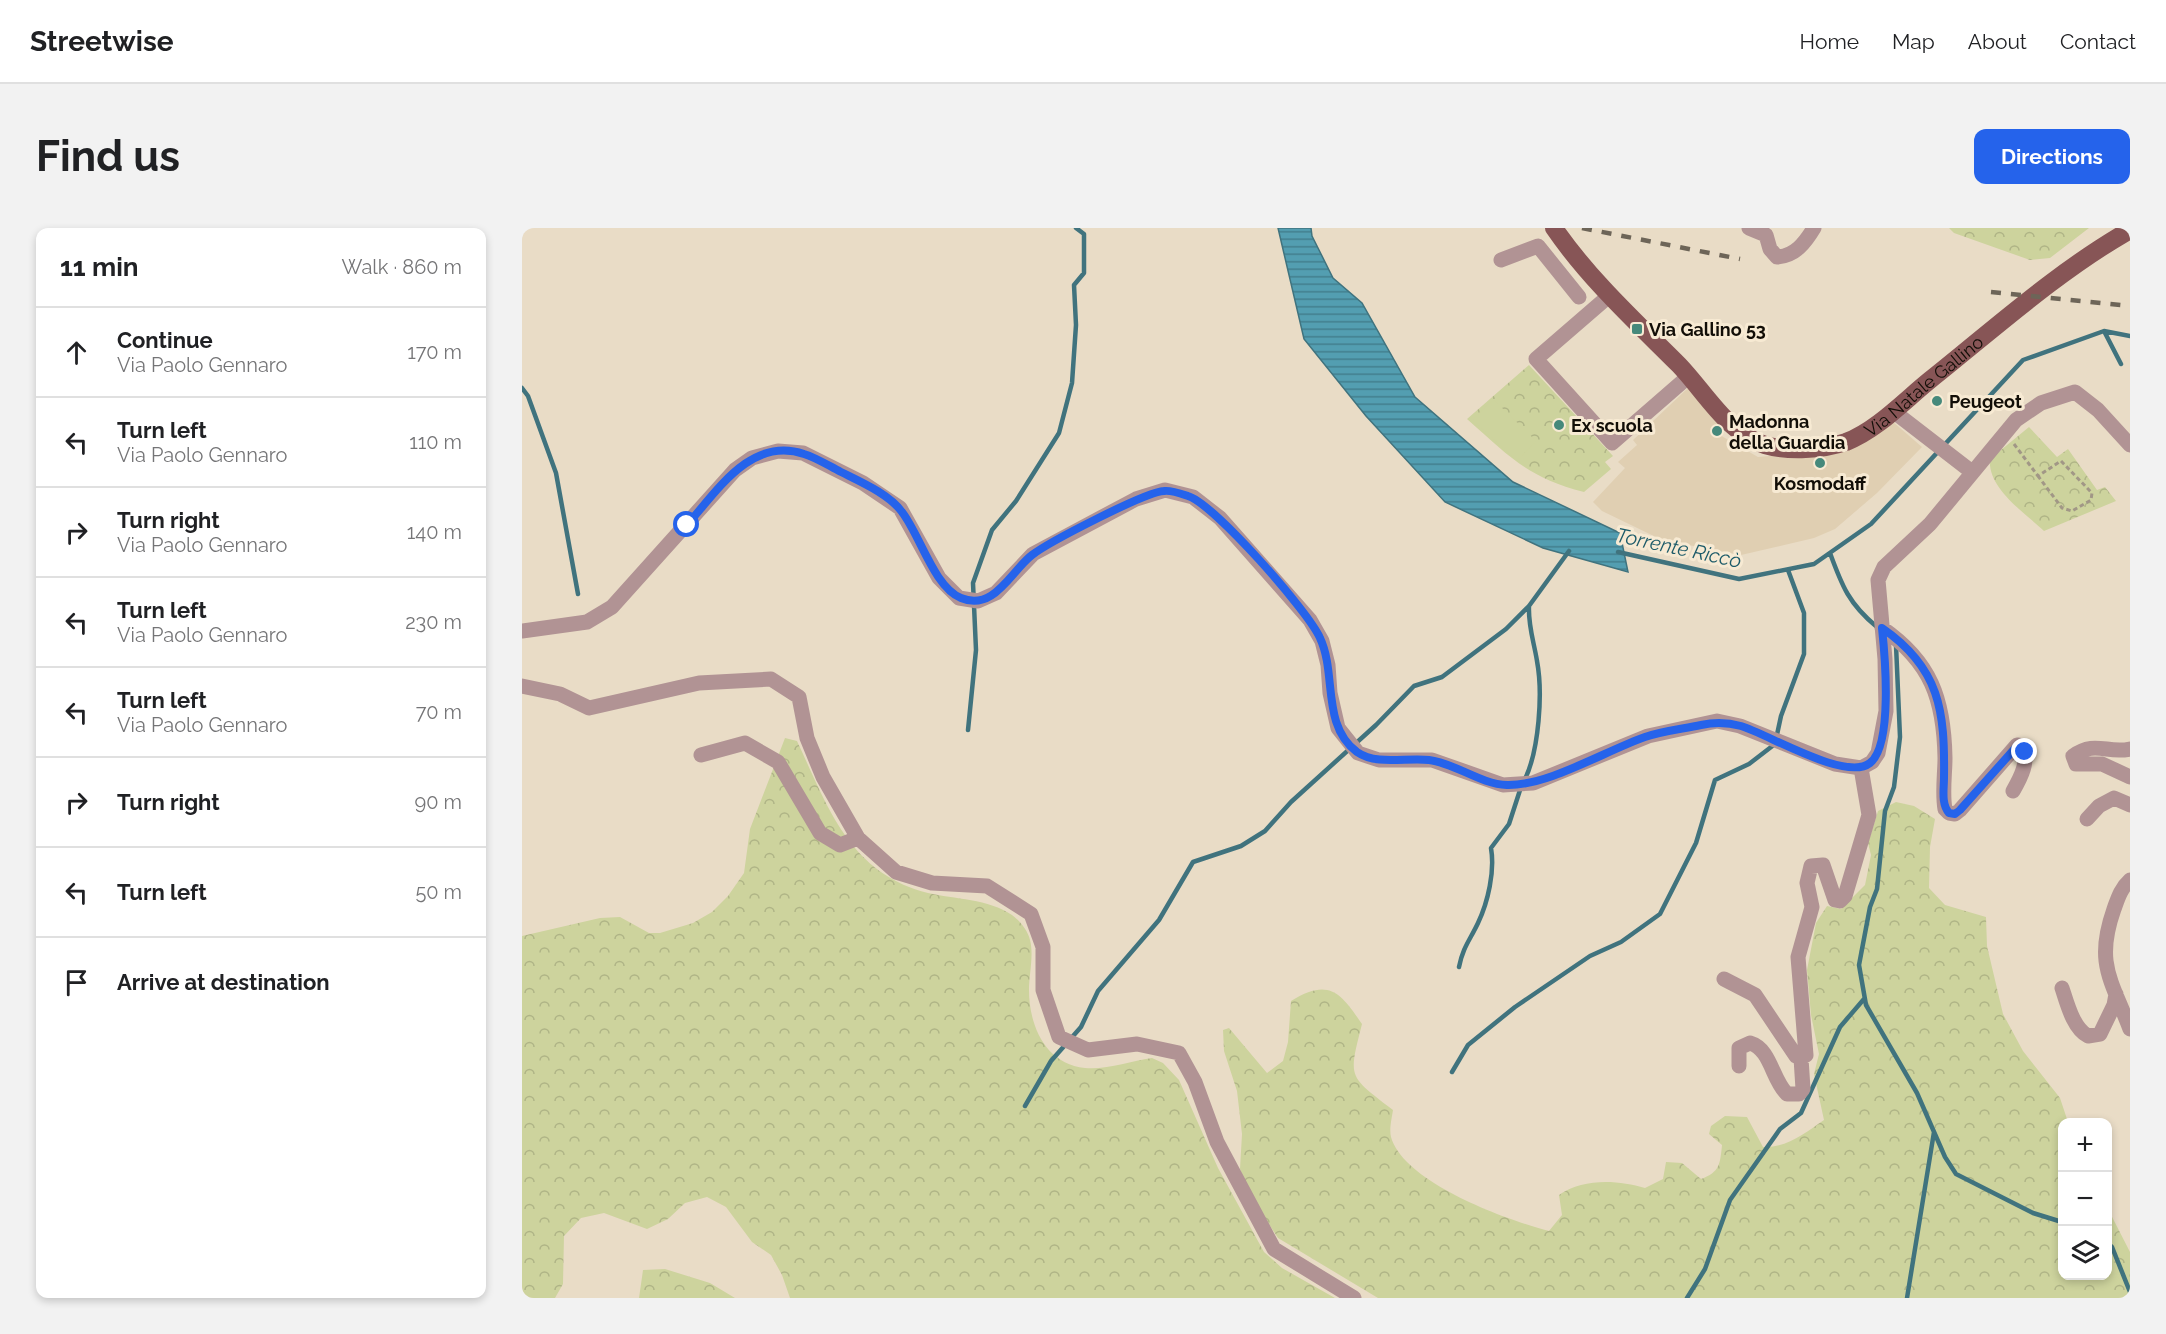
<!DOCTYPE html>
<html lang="en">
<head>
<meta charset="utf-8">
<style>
	body { margin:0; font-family:Raleway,sans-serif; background:#f2f2f2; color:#202124 }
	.controls { position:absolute; right:18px; bottom:18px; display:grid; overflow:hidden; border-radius:12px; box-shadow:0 3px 9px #0003 }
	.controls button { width:54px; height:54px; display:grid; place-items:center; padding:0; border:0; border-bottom:2px solid #e0e0e0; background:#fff; color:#202124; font:30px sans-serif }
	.stop { position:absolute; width:18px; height:18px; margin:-14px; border:4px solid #2563eb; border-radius:50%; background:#fff }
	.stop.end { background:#2563eb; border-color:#fff; box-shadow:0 2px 6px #0008 }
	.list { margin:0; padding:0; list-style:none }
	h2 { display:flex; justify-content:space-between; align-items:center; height:78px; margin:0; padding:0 24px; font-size:26px }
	h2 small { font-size:20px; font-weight:400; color:#757577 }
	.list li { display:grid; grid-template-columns:39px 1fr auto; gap:18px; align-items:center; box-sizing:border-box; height:90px; padding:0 24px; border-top:2px solid #e0e0e0 }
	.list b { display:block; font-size:22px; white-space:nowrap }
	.list p { margin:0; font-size:20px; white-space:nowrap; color:#757577 }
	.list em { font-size:20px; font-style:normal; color:#757577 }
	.icon { flex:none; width:33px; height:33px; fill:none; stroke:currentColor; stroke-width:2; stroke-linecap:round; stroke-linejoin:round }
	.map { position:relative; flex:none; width:1608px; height:1070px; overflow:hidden; border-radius:12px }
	header { display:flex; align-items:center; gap:36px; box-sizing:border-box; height:84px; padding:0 30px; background:#fff; border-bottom:2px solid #e0e0e0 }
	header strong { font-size:28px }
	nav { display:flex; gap:33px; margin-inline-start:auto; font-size:21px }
	.intro { display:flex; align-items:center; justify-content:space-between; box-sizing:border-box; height:144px; padding:0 36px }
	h1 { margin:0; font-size:42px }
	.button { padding:15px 27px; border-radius:12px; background:#2563eb; color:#fff; font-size:21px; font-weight:700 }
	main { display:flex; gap:36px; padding:0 36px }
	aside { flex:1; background:#fff; border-radius:12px; box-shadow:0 3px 9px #0003 }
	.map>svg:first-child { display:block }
	.built { fill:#e0cfb2 }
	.forest { fill:url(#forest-crowns) }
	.pitch { fill:#cdd39d }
	.water { fill:url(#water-rules); stroke:#40737e; stroke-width:1.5 }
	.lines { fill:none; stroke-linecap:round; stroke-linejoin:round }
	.stream { stroke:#40737e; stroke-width:4.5 }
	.path { stroke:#a19786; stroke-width:3; stroke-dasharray:4.5 3; stroke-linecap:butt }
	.minor { stroke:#b19394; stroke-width:15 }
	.major { stroke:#875556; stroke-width:18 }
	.rail { stroke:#6d6558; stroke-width:4.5; stroke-dasharray:10 10; stroke-linecap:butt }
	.route { stroke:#2563eb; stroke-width:8 }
	.poi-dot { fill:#46897b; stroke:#f7ead3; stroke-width:2 }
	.labels { text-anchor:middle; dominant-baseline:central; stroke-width:6; stroke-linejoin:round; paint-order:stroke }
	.poi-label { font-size:18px; font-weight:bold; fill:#120e07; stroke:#f7ead3; text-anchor:start }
	.street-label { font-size:18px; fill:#120e07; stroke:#f7ead3 }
	.water-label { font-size:20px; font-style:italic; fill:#1d5b69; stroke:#f7ead3 }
</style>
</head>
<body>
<header>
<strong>Streetwise</strong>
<nav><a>Home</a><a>Map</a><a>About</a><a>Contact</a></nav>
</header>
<div class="intro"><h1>Find us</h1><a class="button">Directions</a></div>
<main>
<aside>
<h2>11 min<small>Walk · 860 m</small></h2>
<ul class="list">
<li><svg class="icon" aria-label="ahead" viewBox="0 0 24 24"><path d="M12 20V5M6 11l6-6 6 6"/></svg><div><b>Continue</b><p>Via Paolo Gennaro</p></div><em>170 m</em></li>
<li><svg class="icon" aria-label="left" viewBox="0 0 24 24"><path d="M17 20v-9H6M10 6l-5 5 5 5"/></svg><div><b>Turn left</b><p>Via Paolo Gennaro</p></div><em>110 m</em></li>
<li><svg class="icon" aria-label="right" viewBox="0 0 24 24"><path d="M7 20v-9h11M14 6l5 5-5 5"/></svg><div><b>Turn right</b><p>Via Paolo Gennaro</p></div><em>140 m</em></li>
<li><svg class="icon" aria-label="left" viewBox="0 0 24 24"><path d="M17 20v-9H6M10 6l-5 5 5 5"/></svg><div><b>Turn left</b><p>Via Paolo Gennaro</p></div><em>230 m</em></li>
<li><svg class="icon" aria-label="left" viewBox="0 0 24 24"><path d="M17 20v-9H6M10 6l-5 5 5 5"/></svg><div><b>Turn left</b><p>Via Paolo Gennaro</p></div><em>70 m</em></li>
<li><svg class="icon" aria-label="right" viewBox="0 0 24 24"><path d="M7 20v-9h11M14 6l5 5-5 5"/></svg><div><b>Turn right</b></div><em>90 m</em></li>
<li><svg class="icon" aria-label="left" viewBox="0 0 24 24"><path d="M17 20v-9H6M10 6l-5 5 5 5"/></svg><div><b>Turn left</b></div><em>50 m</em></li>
<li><svg class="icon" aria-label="arrive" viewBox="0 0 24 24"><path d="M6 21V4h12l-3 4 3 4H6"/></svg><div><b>Arrive at destination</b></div></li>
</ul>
</aside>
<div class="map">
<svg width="1608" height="1070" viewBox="0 0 1608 1070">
	<defs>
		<pattern id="forest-crowns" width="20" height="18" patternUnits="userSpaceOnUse" patternTransform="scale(1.5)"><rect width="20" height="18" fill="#cdd39d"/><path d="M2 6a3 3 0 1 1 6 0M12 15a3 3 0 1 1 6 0" fill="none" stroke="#afb486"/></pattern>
		<pattern id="water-rules" width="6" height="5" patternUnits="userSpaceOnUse" patternTransform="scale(1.5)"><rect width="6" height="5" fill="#539eb1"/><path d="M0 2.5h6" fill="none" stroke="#437f8e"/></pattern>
	</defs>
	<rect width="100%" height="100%" fill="#e9dcc6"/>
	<path class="built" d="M1166 160 1203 199 1196 206 1236 229 1258 227 1370 193 1400 219 1355 265 1313 301 1292 310 1219 327 1140 312 1080 283 1071 274 1103 240 1096 234 1115 217 1111 212Z"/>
	<path class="forest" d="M1427 0H1567L1528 30 1508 32 1432 5Z
		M1007 137 1091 228 1083 234 1089 241 1062 264C1005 249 988 229 945 191Z
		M1507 199 1535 229 1546 221 1575 262 1583 259 1594 273 1522 303C1503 285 1465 260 1468 231Z
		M263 510 275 513C306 579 327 645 406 665 432 671 467 671 490 687 498 693 506 703 508 712 512 727 507 747 507 762 507 797 523 836 563 840 585 842 608 833 630 830L641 835 657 852 696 940 742 1024 760 1040 813 1070H268L260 1047 249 1027 230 1014 204 979 185 969 163 975 146 991 125 1001 82 985 59 990 42 1008 41 1056 33 1070H0V708L78 690 98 689 127 705H138L171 695 190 684 206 668 222 645 228 601Z
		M1374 574 1392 578 1413 591 1408 619 1407 660 1423 677 1464 689 1465 718 1481 786 1501 823 1538 870 1546 894H1540V1048H1586V981L1608 1024V1070H856L756 1010 728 967 718 941 720 906 715 863 702 823 701 802 707 800 745 845 761 833 766 814 769 773C807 750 818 764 840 796 826 851 826 847 871 882 870 889 867 901 869 909 882 955 985 992 1027 1003L1040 987 1037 967C1061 950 1096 952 1123 960L1141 951 1144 934 1160 935 1179 951C1198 944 1198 936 1200 917L1187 906 1189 898 1203 888 1225 889 1241 919C1265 920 1283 905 1302 892L1292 846 1297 826 1289 787 1285 742 1294 695 1305 678 1319 681 1343 657 1349 627 1346 615 1356 583Z
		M143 1041 188 1055 213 1070H117L121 1042Z"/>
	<path class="pitch" d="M971 171 1014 213 995 233 951 192Z"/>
	<path class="water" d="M756 0H789L790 8 811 50 840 75 893 169 991 254 1098 305 1106 344 1021 320 923 274 844 188 782 111Z"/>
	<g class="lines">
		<path class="stream" d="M1582 103 1599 136
			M0 160 6 168 34 245 56 366
			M1096 324 1217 351 1292 336 1349 296 1501 132 1582 103 1608 108
			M1308 325C1320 358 1327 376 1355 399
			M1374 417 1378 509 1372 559 1363 583 1355 661 1348 679 1337 737 1344 777 1395 865 1423 929 1434 946 1511 985 1540 994
			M446 502 454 422 451 355 470 302 494 273 537 205 550 155 554 97 552 57 562 45V6L554 0
			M1003 551C1017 522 1021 465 1015 433 1012 414 1006 398 1007 378
			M937 739C941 719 948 712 956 695 966 674 973 643 969 620L987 596 999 559
			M930 844 946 817 993 779 1068 728 1099 714 1138 686 1174 615 1193 552 1227 536 1253 516 1259 488 1282 426V385L1266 342
			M503 878 529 833 559 799 576 763 637 692 671 634 719 618 743 603 769 574 854 497 892 458 920 449 984 401 1007 378 1047 323
			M1586 1015 1590 1019 1608 1064
			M1165 1070 1183 1041 1208 972 1258 901 1279 885 1318 799 1342 771
			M1385 1070 1412 904"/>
		<path class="path" d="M1492 216 1516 248 1539 233 1570 265 1569 272 1550 283 1540 280 1516 248"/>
		<path class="minor" d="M1227 0 1244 7 1248 21 1255 29C1273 28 1283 15 1292 0
			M979 32 1016 18 1057 69
			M1088 67 1014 131 1090 215 1167 148
			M1371 183 1450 244
			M1360 400C1409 434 1422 471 1423 530 1423 546 1420 565 1423 581L1427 585 1433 586 1438 582 1495 517 1501 518C1507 534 1499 549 1491 563
			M0 403 65 394 90 379 213 242 230 230 256 223 281 225 341 255 378 280 417 350 437 370 456 373 474 365 511 326 614 271 643 262 671 269 698 290 788 392 800 413 806 437 808 465 816 500 836 525 857 532H910L981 557 1011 555 1126 508 1195 493 1218 498 1313 536 1339 540 1350 534 1356 525 1364 483 1363 431 1356 352 1362 339 1408 296 1494 192 1519 175 1553 164 1576 182 1608 217
			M0 458 38 466 67 480 177 455 249 451 277 469 285 510 301 549 336 610 374 644 410 655 465 658 509 686 521 719V762L537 809 566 822 615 816 657 825 673 854 695 914 752 1021 832 1070
			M1608 521C1585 526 1573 512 1551 528L1554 536H1580L1608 549
			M179 527 223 515 256 534 298 605 318 617 336 610
			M1565 591 1577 578 1592 570 1608 577
			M1608 652C1599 660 1596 670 1592 681 1573 735 1589 751 1608 801
			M1202 751 1233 767 1274 828 1279 830 1284 827 1276 729 1290 679 1285 655 1289 638 1301 637 1313 672 1318 673 1323 668 1347 587 1339 540
			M1540 760C1545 775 1551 800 1566 808L1578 806 1592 777 1594 766
			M1217 838V820L1228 815C1249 821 1250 852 1265 866H1277L1281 861 1279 830"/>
		<path class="major" id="s1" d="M1032 0C1067 51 1114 94 1157 137 1183 164 1206 206 1243 217 1267 224 1300 222 1324 214 1355 202 1382 173 1408 152 1472 101 1536 43 1608 2"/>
		<path class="rail" d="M1060 0 1218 31
			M1469 64 1608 78"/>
	</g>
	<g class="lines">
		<path class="route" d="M165 297C195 263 229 208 282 226 295 230 307 238 319 244 339 254 367 266 380 284 398 307 412 359 439 370 472 384 489 343 510 327 527 314 623 264 642 263 649 262 660 266 666 268 692 276 786 383 798 410 815 446 799 497 835 524 855 538 885 529 907 532 933 535 958 556 985 557 1026 558 1083 523 1123 509 1140 503 1160 501 1179 497 1193 494 1204 494 1219 498 1246 506 1324 554 1348 535 1371 517 1363 428 1360 400 1418 440 1423 483 1422 550 1422 561 1419 576 1427 585L1433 586 1438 582 1496 517 1501 518 1503 524"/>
	</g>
	<g class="poi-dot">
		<rect x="1109" y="95" width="12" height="12" rx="3"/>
		<circle cx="1415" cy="173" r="6"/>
		<circle cx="1037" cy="197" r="6"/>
		<circle cx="1195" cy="203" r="6"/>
		<circle cx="1298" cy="235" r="6"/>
	</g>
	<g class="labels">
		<g class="poi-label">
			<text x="1127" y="101">Via Gallino 53</text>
			<text x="1427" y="173">Peugeot</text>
			<text x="1207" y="193">Madonna<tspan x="1207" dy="21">della Guardia</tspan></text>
			<text x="1049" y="197">Ex scuola</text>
			<text x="1298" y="255" text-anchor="middle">Kosmodaff</text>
		</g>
		<g class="street-label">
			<text stroke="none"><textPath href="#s1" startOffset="483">Via Natale Gallino</textPath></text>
		</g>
		<g class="water-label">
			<text transform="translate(1157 320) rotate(12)">Torrente Riccò</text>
		</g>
	</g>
</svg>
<div class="controls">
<button>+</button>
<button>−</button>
<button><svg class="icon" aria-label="layers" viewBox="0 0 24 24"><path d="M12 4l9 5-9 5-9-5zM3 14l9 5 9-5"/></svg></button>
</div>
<div class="stop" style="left:165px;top:297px"></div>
<div class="stop end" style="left:1503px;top:524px"></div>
</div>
</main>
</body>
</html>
